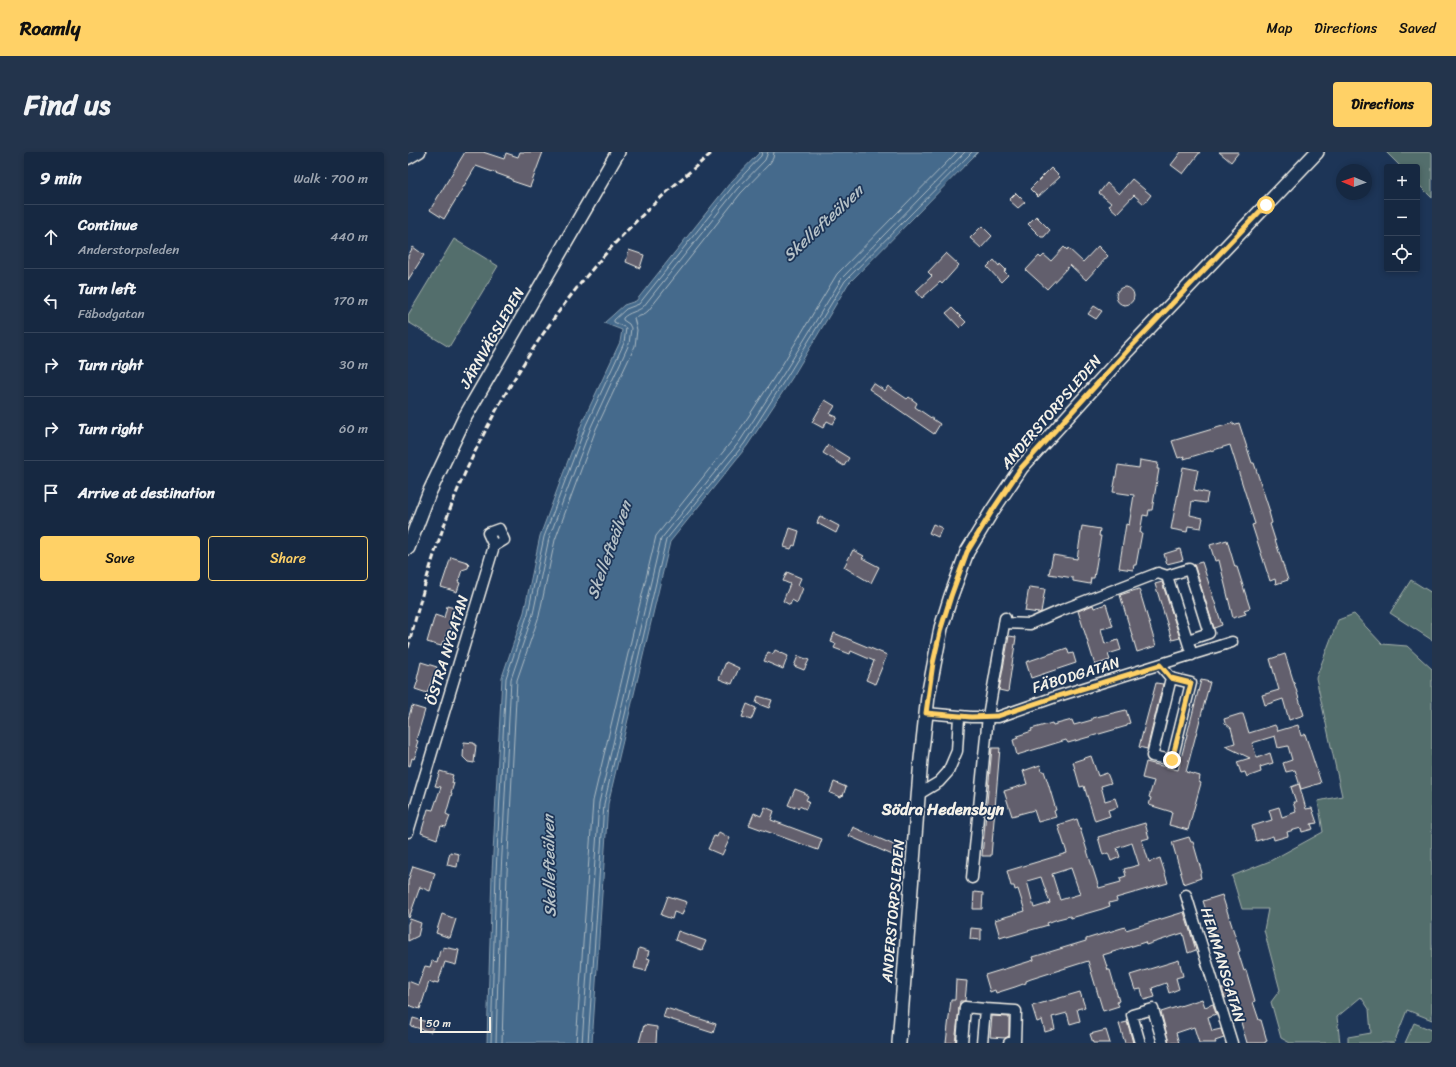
<!DOCTYPE html>
<html lang="en">
<head>
<meta charset="utf-8">
<style>
	body { margin:0; font-family:Sriracha,sans-serif; background:#23344c; color:#f1f3f6 }
	.controls { position:absolute; right:12px; top:12px; display:grid; overflow:hidden; border-radius:4px; box-shadow:0 2px 6px #0003 }
	.controls button { width:36px; height:36px; display:grid; place-items:center; padding:0; border:0; border-bottom:1px solid #35445a; background:#162841; color:#f1f3f6; font:20px sans-serif }
	.compass { position:absolute; left:928px; top:12px; width:36px; height:36px; border-radius:50%; background:#162841; box-shadow:0 2px 6px #0003; rotate:272deg }
	.scale { position:absolute; left:12px; bottom:10px; width:71px; box-sizing:border-box; padding-left:4px; border:2px solid #f4f1e8; border-top:0; font-size:11px; line-height:14px; white-space:nowrap; color:#f4f1e8; -webkit-text-stroke:3px #1d3557; paint-order:stroke }
	.stop { position:absolute; width:12px; height:12px; margin:-9px; border:3px solid #ffd166; border-radius:50%; background:#fff }
	.stop.end { background:#ffd166; border-color:#fff; box-shadow:0 1px 4px #0008 }
	.list { margin:0; padding:0; list-style:none }
	h2 { display:flex; justify-content:space-between; align-items:center; height:52px; margin:0; padding:0 16px; font-size:17px }
	h2 small { font-size:13px; font-weight:400; color:#9ea6b1 }
	.list li { display:grid; grid-template-columns:26px 1fr auto; gap:12px; align-items:center; box-sizing:border-box; height:64px; padding:0 16px; border-top:1px solid #35445a }
	.list b { display:block; font-size:15px; white-space:nowrap }
	.list p { margin:0; font-size:13px; white-space:nowrap; color:#9ea6b1 }
	.list em { font-size:13px; font-style:normal; color:#9ea6b1 }
	.actions { display:flex; gap:8px; padding:12px 16px }
	.actions a { flex:1; padding:9px 0; border:1px solid #ffd166; border-radius:4px; text-align:center; font-size:14px; color:#ffd166 }
	.actions .main { background:#ffd166; color:#111 }
	.icon { flex:none; width:22px; height:22px; fill:none; stroke:currentColor; stroke-width:2; stroke-linecap:round; stroke-linejoin:round }
	.map { position:relative; flex:none; width:1024px; height:891px; overflow:hidden; border-radius:4px }
	header { display:flex; align-items:center; gap:24px; box-sizing:border-box; height:56px; padding:0 20px; background:#ffd166; color:#111 }
	header strong { font-size:19px }
	nav { display:flex; gap:22px; margin-inline-start:auto; font-size:14px }
	.intro { display:flex; align-items:center; justify-content:space-between; box-sizing:border-box; height:96px; padding:0 24px }
	h1 { margin:0; font-size:28px }
	.button { padding:10px 18px; border-radius:4px; background:#ffd166; color:#111; font-size:14px; font-weight:700 }
	main { display:flex; gap:24px; padding:0 24px }
	aside { flex:1; background:#162841; border-radius:4px; box-shadow:0 2px 6px #0003 }
	.map>svg:first-child { display:block }
	.green { fill:#536e6c; stroke:#a4b0aa }
	.water { fill:#446a8c; stroke:#8aa0b1 }
	.lines { fill:none; stroke-linecap:round; stroke-linejoin:round }
	.shore { stroke:#aebbc3; stroke-width:1 }
	.building { fill:#625f6d; stroke:#f4f1e8; fill-rule:evenodd }
	.minor-casing { stroke:#f4f1e8; stroke-width:13 }
	.major-casing { stroke:#f4f1e8; stroke-width:16 }
	.minor { stroke:#1d3557; stroke-width:10 }
	.major { stroke:#1d3557; stroke-width:13 }
	.rail { stroke:#f4f1e8; stroke-width:3; stroke-dasharray:6 3; stroke-linecap:butt }
	.route { stroke:#ffd166; stroke-width:5 }
	.labels { text-anchor:middle; dominant-baseline:central; stroke-width:3.5; stroke-linejoin:round; paint-order:stroke }
	.street-label { font-size:15px; fill:#f4f1e8; stroke:#1d3557 }
	.water-label { font-size:16px; font-style:italic; fill:#b6c2c8; stroke:#1d3557 }
	.neighbourhood-label { font-size:16px; font-weight:bold; fill:#f4f1e8; stroke:#1d3557 }
</style>
</head>
<body>
<header>
<strong>Roamly</strong>
<nav><a>Map</a><a>Directions</a><a>Saved</a></nav>
</header>
<div class="intro"><h1>Find us</h1><a class="button">Directions</a></div>
<main>
<aside>
<h2>9 min<small>Walk · 700 m</small></h2>
<ul class="list">
<li><svg class="icon" aria-label="ahead" viewBox="0 0 24 24"><path d="M12 20V5M6 11l6-6 6 6"/></svg><div><b>Continue</b><p>Anderstorpsleden</p></div><em>440 m</em></li>
<li><svg class="icon" aria-label="left" viewBox="0 0 24 24"><path d="M17 20v-9H6M10 6l-5 5 5 5"/></svg><div><b>Turn left</b><p>Fäbodgatan</p></div><em>170 m</em></li>
<li><svg class="icon" aria-label="right" viewBox="0 0 24 24"><path d="M7 20v-9h11M14 6l5 5-5 5"/></svg><div><b>Turn right</b></div><em>30 m</em></li>
<li><svg class="icon" aria-label="right" viewBox="0 0 24 24"><path d="M7 20v-9h11M14 6l5 5-5 5"/></svg><div><b>Turn right</b></div><em>60 m</em></li>
<li><svg class="icon" aria-label="arrive" viewBox="0 0 24 24"><path d="M6 21V4h12l-3 4 3 4H6"/></svg><div><b>Arrive at destination</b></div></li>
</ul>
<div class="actions"><a class="main">Save</a><a>Share</a></div>
</aside>
<div class="map">
<svg width="1024" height="891" viewBox="0 0 1024 891">
	<rect width="100%" height="100%" fill="#1d3557"/>
	<filter id="ink" filterUnits="userSpaceOnUse"><feTurbulence type="fractalNoise" baseFrequency=".025" numOctaves="2"/><feDisplacementMap in="SourceGraphic" scale="8" xChannelSelector="R" yChannelSelector="G"/><feConvolveMatrix kernelMatrix="1 2 1 2 8 2 1 2 1" color-interpolation-filters="sRGB"/></filter>
	<g filter="url(#ink)">
		<path class="green" d="M978 0H1024V46L1009 31V15H993Z
			M46 87 90 114 41 195 0 170V163Z
			M1003 428 1024 441V488L982 461Z
			M946 462 974 492 999 494 1024 517V868L999 858 986 891H940V885L963 881 961 857 953 845 929 865 932 891H882L873 886 863 850 872 838 856 778 860 757H834L824 724 862 709 915 680 910 649 934 644 908 526 930 468Z
			M1006 871 1024 878V891H997Z"/>
		<path class="water" d="M352 0H570L440 132 384 226 339 294 262 390 200 652 184 891H79L84 721 94 525 116 460 132 384 174 271 212 190 214 178 196 171 216 153 228 149 322 31Z"/>
		<g class="lines">
			<path class="shore" d="M83 891 88 721 98 526 120 461 136 385 178 273 216 191 218 176 206 170V168L218 157 231 152 325 34 353 4 354 0
				M88 891 93 721 103 527 125 462 141 386 183 275 221 192 223 176 221 172 215 168V166C221 160 229 160 235 155L329 37 357 8 360 0
				M94 891 99 721 109 528 131 464 147 388 188 277 227 194 229 178 226 166 235 163 240 159 333 41 362 11 365 6 366 0
				M168 891 185 649 248 384 327 285 371 218 429 122 549 0
				M174 891 191 651 253 387 332 289 376 221 434 126 557 0
				M180 891 196 652 258 388 336 292 380 223 437 129 564 0"/>
		</g>
		<path class="building" d="M57 0H75L96 7 98 1 110 5 112 0H135L122 35 104 29V27L68 14 36 67 22 58Z
			M773 0H792L775 22 763 13Z
			M811 0H831L823 10Z
			M643 16 652 25 630 45 622 37Z
			M724 27 743 43 736 52 726 43 709 61 701 54 703 51 691 41 699 31 711 42Z
			M608 41 617 50 610 56 601 48Z
			M628 64 642 78 636 85H633L620 72Z
			M574 74 584 84 573 96 562 86Z
			M690 94 700 104 678 128 662 113 639 137 618 118 631 104 633 106 636 103 643 109 656 95 659 98 660 96 675 110Z
			M5 95 16 103 0 128V104Z
			M221 98 236 103 232 116 218 110Z
			M538 101 551 113 534 132 532 130 514 146 508 139 524 124 520 120Z
			M586 108 591 114 592 112 598 118 596 119 600 123 593 130 579 115Z
			M708 144a9 9 0 1 1 18 0a9 9 0 1 1-18 0Z
			M686 154 694 159 688 167 680 162Z
			M544 156 558 170 552 176 538 161Z
			M465 231 477 239 480 234 499 247 501 245 509 251 507 255 532 272 526 282 461 237Z
			M417 248 427 254 422 262 429 265 425 272 419 269 415 276 404 270Z
			M825 271V273L831 271 844 311H846L862 360H861L864 371 862 372 880 428 868 432 867 427 862 429 844 373 847 372 822 293 776 307 777 304 770 306 764 289Z
			M420 293 441 306 436 314 415 301Z
			M732 308 750 311 749 317H751L744 358H741L740 364 735 363 732 381H734L728 413H726L725 418 711 416 718 372 721 373 726 343 705 340 710 313 731 316Z
			M775 315 790 318 786 338 800 341 798 351 784 349 782 363 795 366 793 376 780 374 779 380 763 377Z
			M412 364 431 374 428 381 409 371Z
			M525 372 534 376 530 385 521 381Z
			M674 374 692 377 691 384H693L686 426H683L682 432 665 429V426L641 422 645 403 669 407Z
			M382 376 391 379 387 394 385 393 383 397 376 395Z
			M819 388 827 415H829L842 456 836 458 838 462 825 466 811 408 807 409 802 393Z
			M772 397 775 408 759 412 756 402Z
			M445 398 456 404 454 406 471 415 463 431 436 415Z
			M43 405 59 410 61 412 60 416 54 418 50 430 52 431 49 440 33 435Z
			M794 410 814 473 806 476 786 412Z
			M379 420 393 426 390 433 395 436 389 451 384 448 382 453 375 449 382 432 375 429Z
			M754 430 772 486 764 488 747 432Z
			M621 435 637 437 633 460 631 461 617 459Z
			M731 437 748 494 729 500 712 443Z
			M698 452 705 474 693 477 697 492 710 488 713 498 700 502 702 508 687 513 670 459 685 453 686 456Z
			M39 454 51 457 48 467 46 466 42 480H39L36 490 35 489 33 494 19 490 27 463 36 466Z
			M426 481 479 503 467 532 458 528 466 509 443 499 442 502 426 496 428 492 423 490Z
			M601 484 608 485 600 540 591 538Z
			M659 496 661 502 665 501 668 511 623 526 618 510Z
			M367 498 380 504 375 517 356 509 360 500 365 502Z
			M877 502 896 563 881 568 875 547 857 553 854 543 871 538 862 507Z
			M390 504 401 508 396 518 386 514Z
			M13 510 29 515 19 541 7 537 10 528 9 527Z
			M318 510 331 516 324 532 311 527Z
			M793 528 802 530 778 620 792 624 791 630 793 631 780 678 761 673 764 660 741 653 743 646 741 645 746 629 734 626 738 610 770 618Z
			M748 531 755 532 739 597 731 595Z
			M350 544 364 548 361 556 348 551Z
			M339 552 348 556 343 568 334 565Z
			M4 554 17 558 8 588 10 589 8 595 10 596 6 607 4 606 2 614 0 613V567Z
			M718 558 722 571 719 572V574L660 591 658 588 609 603 605 588 610 586 609 584 624 579 623 577 644 571 645 573 664 568 666 573 684 568V566Z
			M832 562H835L841 581 867 573 870 579 890 573 893 584 897 582 913 631 893 637 887 618 878 620 875 611 884 608 880 594 870 596 867 584 844 591 849 606 862 601 865 611 852 615 853 620 839 625 837 620 833 621 829 610 842 606 817 594 827 591 823 576 817 571 816 567Z
			M56 590 66 591V593H68L66 611 60 610 55 605Z
			M584 596H592L583 704H574Z
			M683 604 690 624 699 621 703 631 693 634 697 649 707 646 710 655 700 658 702 664 687 669 676 634 672 635 665 610Z
			M632 613 634 619H636L640 631 648 658 646 659 648 665 630 670 626 658 604 664 596 639 619 632 615 619Z
			M32 619 45 623 44 626 45 627 44 631H46L43 641H44L38 662 42 664 38 675 33 674 29 687 13 681 20 657 25 658 33 635 27 634Z
			M426 630 438 635 435 644 434 643 433 645 422 641Z
			M891 632 898 657 904 656 909 671 903 672 905 677 894 680 893 676 879 680 880 684 866 688 865 684 848 689 844 674 864 668 861 658 871 655 874 665 888 660 885 650H888L883 635Z
			M387 637 397 641V642L400 644 398 648 401 649 398 657 391 654V656L387 654V656L380 653Z
			M357 655 366 659 363 668 414 687 410 698 341 673 346 661 353 664Z
			M669 667 691 736 713 730 712 726 718 724 716 717 731 713 724 691 709 696 712 705 703 709 700 701 695 703 690 685 737 671 741 686 734 688 741 710 752 706 760 731 708 746 709 749 701 751 702 754 694 757 663 766 662 764 650 767 639 771 640 773 599 785 598 783 592 785 587 768 617 759 610 737 607 738 606 734H603L599 719 659 701 650 673ZM663 716 672 742 652 748 644 722ZM633 725 642 751 626 756 619 729Z
			M445 675 493 696 489 705 441 684Z
			M311 680 322 686 314 703 300 697 306 684 309 685Z
			M781 685 783 690H785L794 721 792 722 793 726 776 732 764 690Z
			M42 700 51 702 49 715 39 713Z
			M5 714 27 721 22 739 12 735 1 766 0 765V729Z
			M566 740 575 741 574 757H565Z
			M814 743 832 799 830 800 836 819 838 818 847 849 845 850 851 868H853L859 889 857 890V891H839L825 843 817 846 814 837 822 835 795 749Z
			M260 744 279 750 274 763 266 760 264 767 253 763Z
			M776 760 788 798 780 801 775 781 738 793 737 790 731 792 695 803 700 818H702L711 849 709 850 711 854 695 859 680 809 623 827 618 829V831L607 835 588 841 587 838 582 840 577 823 626 808 625 805 678 789V787L717 775 718 778Z
			M34 762 48 767 42 786 28 781Z
			M2 767 13 771 10 784 0 789V772Z
			M563 776 573 777V788L562 787Z
			M270 779 298 789 294 798 267 788Z
			M35 795 51 798 48 813 37 810 30 831 26 830V832L21 830 12 857 0 853V829L10 833 17 814 22 815 24 809 29 811 32 798 35 799Z
			M231 796 241 799 239 806 242 807 238 819 226 816Z
			M771 808 775 824 768 826 771 837 761 841 758 831 744 836 747 845 736 848 733 837 727 838 722 823Z
			M548 828 559 829 557 849H552L547 891H538L543 848H547Z
			M672 840 677 855 669 857 672 869 662 872 659 861 644 865 647 877 637 880 634 868 629 870 624 854Z
			M794 847 797 855 805 852 808 862 800 865 804 879 813 877 816 886 807 889 808 891H791L786 875 768 881 771 891H761L753 860Z
			M258 856 308 872 305 881 255 865Z
			M584 864 601 865V884L597 886 582 885Z
			M5 866 26 872 23 880 3 874Z
			M719 870 721 876 725 891H717L711 872Z
			M236 873 249 875 248 891H231Z
			M698 878 702 891H685L682 882Z"/>
		<g class="lines">
			<g class="minor-casing">
				<path id="minor" d="M0 7 12 0
					M596 471 622 472 654 458 750 421 759 424
					M780 488 801 481 781 417 759 424 784 503
					M752 513 763 526 744 604 764 608 783 531 763 526
					M518 561 563 565H590L650 544 824 490
					M511 642 531 630 540 620 549 599 551 564
					M0 680 86 394 80 381 91 377 96 388 86 394
					M564 726 580 564 597 466
					M778 743 824 891
					M577 857 608 859 607 890 601 891
					M554 891 557 855 577 857 574 891
					M732 891 724 863 745 857 755 891"/>
			</g>
			<g class="major-casing">
				<path id="major" d="M0 396 21 341 57 265 210 0
					M491 891 513 607 520 544 533 476 543 444 559 400 584 359 613 316 719 199 909 0"/>
			</g>
			<use href="#minor" class="minor"/>
			<use href="#major" class="major"/>
			<path class="rail" d="M0 496C14 440 30 384 53 330 90 246 139 167 200 99 232 63 268 31 305 0"/>
		</g>
	</g>
	<g class="lines" filter="url(#ink)">
		<path class="route" d="M764 608 783 531 763 526 752 513 650 544 590 564 563 565 518 561 525 511 533 476 543 444 559 400 584 359 613 316 719 199 858 53"/>
	</g>
	<g class="labels">
		<g class="street-label">
			<text transform="translate(84 186) rotate(-60)">JÄRNVÄGSLEDEN</text>
			<text transform="translate(643 260) rotate(-49)">ANDERSTORPSLEDEN</text>
			<text transform="translate(39 498) rotate(-73)">ÖSTRA NYGATAN</text>
			<text transform="translate(668 523) rotate(-17)">FÄBODGATAN</text>
			<text transform="translate(485 759) rotate(-85)">ANDERSTORPSLEDEN</text>
			<text transform="translate(815 813) rotate(73)">HEMMANSGATAN</text>
		</g>
		<g class="water-label">
			<text transform="translate(415 71) rotate(-43)">Skellefteälven</text>
			<text transform="translate(201 398) rotate(-70)">Skellefteälven</text>
			<text transform="translate(141 714) rotate(-91)">Skellefteälven</text>
		</g>
		<g class="neighbourhood-label">
			<text x="535" y="657">Södra Hedensbyn</text>
		</g>
	</g>
</svg>
<div class="controls">
<button>+</button>
<button>−</button>
<button><svg class="icon" aria-label="locate" viewBox="0 0 24 24"><circle cx="12" cy="12" r="6"/><path d="M12 2v4M12 18v4M2 12h4M18 12h4"/></svg></button>
</div>
<svg class="compass" viewBox="-18 -18 36 36"><path d="M0-13l5 13h-10z" fill="#e53935"/><path d="M0 13l5-13h-10z" fill="#9ea6b1"/></svg>
<div class="scale">50 m</div>
<div class="stop" style="left:858px;top:53px"></div>
<div class="stop end" style="left:764px;top:608px"></div>
</div>
</main>
</body>
</html>
